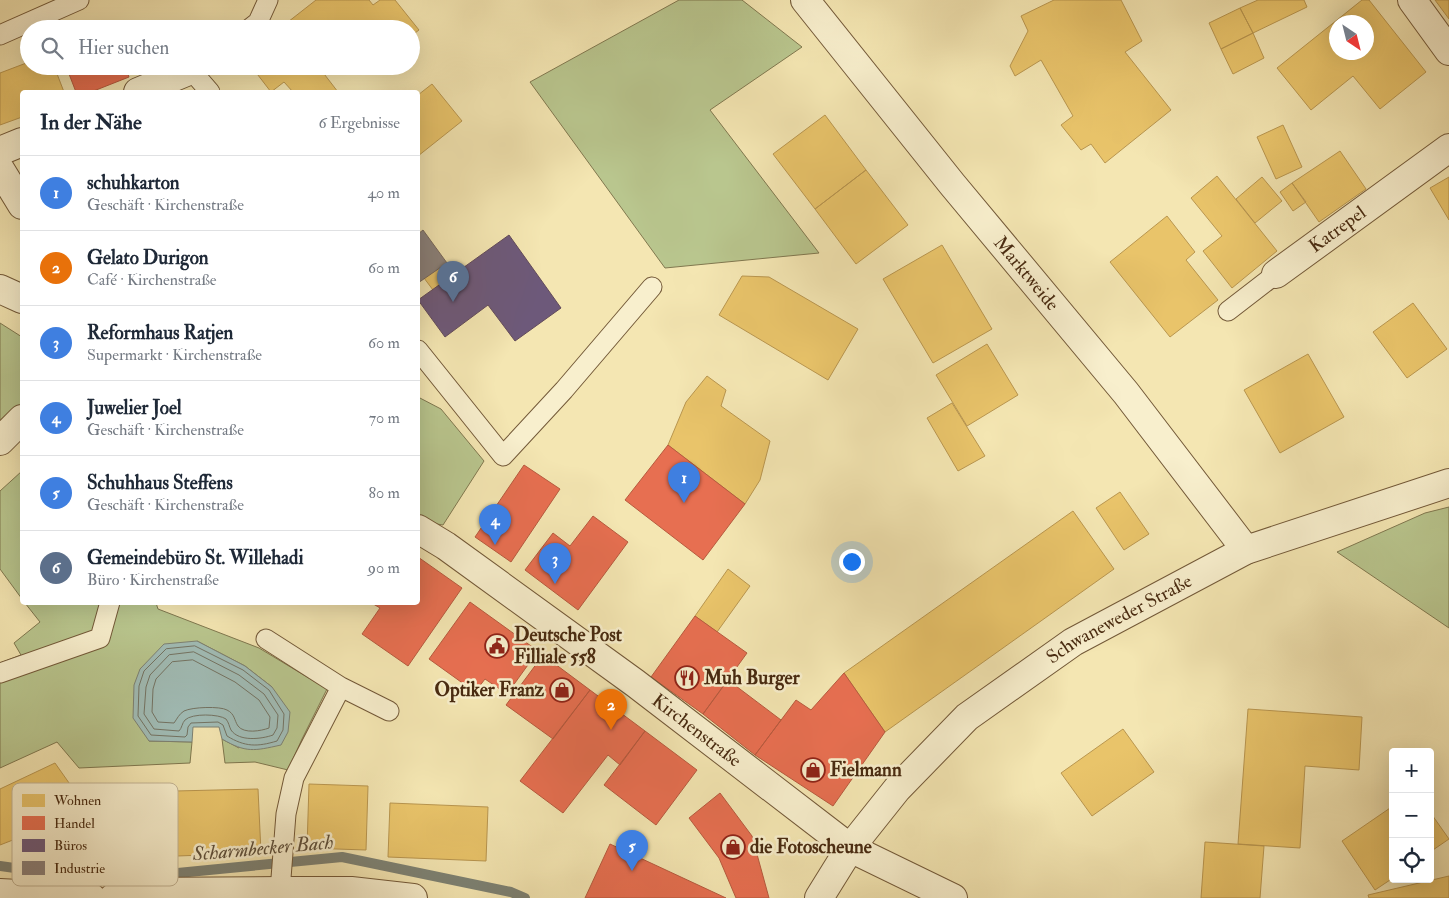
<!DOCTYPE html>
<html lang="de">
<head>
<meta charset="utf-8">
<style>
	body { margin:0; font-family:"IM FELL Double Pica",serif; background:#f6f6f7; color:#1f2937 }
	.controls { position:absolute; right:15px; bottom:15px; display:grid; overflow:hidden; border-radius:5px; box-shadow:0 5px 20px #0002 }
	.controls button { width:45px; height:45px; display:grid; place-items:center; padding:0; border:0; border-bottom:1px solid #e0e1e3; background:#fff; color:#1f2937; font:25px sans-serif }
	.compass { position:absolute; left:1329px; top:15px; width:45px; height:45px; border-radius:50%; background:#fff; box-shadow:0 5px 20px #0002; rotate:145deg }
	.you { position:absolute; left:851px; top:561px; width:18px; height:18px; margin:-12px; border:4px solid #fff; border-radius:50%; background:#1a73e8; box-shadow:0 0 0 8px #1a73e833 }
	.badge { display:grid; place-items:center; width:32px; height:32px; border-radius:50%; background:#8f2418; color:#fff; font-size:16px; font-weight:700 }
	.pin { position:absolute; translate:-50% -41px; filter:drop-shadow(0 1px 2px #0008) }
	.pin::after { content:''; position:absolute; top:26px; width:18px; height:15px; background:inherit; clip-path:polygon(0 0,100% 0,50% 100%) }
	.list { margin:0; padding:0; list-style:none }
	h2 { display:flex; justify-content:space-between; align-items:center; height:65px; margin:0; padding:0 20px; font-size:21px }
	h2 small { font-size:16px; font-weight:400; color:#747a83 }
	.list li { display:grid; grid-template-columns:32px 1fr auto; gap:15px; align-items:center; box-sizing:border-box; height:75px; padding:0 20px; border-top:1px solid #e0e1e3 }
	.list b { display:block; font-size:19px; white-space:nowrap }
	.list p { margin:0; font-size:16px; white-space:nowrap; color:#747a83 }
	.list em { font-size:16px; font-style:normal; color:#747a83 }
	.icon { flex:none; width:28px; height:28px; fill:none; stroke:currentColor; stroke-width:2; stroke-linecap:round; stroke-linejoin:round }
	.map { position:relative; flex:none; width:1449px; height:898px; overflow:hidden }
	.search { position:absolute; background:#fff; box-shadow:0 5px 20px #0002; left:20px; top:20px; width:400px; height:55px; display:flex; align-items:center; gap:12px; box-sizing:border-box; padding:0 18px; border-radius:28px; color:#747a83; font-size:19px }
	.panel { position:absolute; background:#fff; box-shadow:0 5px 20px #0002; left:20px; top:90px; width:400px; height:515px; border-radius:5px }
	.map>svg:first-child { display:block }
	.green { fill:#b9c68e; stroke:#80784f }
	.water { fill:#a1bdb7; stroke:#7d8274 }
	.homes { fill:#e9c46a; stroke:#b9964f; fill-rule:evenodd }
	.shops { fill:#e76f51; stroke:#b75a3e }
	.offices { fill:#6d597a; stroke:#624b5a }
	.industry { fill:#8a817c; stroke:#76675c }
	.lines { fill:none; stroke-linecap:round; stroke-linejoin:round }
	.shore { stroke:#747464; stroke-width:1 }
	.stream { stroke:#7d8274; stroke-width:10 }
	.service-casing { stroke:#735938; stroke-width:21 }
	.pedestrian-casing { stroke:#735938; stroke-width:30 }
	.minor-casing { stroke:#735938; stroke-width:30 }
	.tertiary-casing { stroke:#735938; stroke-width:30 }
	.service { stroke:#f8efcd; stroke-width:19 }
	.pedestrian { stroke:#f8efcd; stroke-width:28 }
	.minor { stroke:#f8efcd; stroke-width:28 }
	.tertiary { stroke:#f8efcd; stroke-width:28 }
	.labels { text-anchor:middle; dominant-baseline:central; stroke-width:5; stroke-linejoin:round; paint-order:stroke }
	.street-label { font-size:19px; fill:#482a10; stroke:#f8efcd }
	.poi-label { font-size:19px; font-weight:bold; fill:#482a10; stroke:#f8efcd; text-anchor:start }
	.water-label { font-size:20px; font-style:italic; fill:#5e4f3a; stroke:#f8efcd }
	.key { fill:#f8efcd; stroke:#c3b494; stroke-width:1 }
	.key-label { font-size:14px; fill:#482a10 }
</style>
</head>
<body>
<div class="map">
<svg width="1449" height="898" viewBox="0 0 1449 898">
	<rect width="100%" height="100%" fill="#f4e6b2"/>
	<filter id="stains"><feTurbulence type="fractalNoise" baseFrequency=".004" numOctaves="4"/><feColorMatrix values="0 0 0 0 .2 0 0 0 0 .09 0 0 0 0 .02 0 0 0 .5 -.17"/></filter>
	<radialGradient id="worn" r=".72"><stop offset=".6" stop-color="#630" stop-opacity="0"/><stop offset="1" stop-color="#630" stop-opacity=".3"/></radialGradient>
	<path class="green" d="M679 0H742L802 47 710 110 819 253 665 268 530 82Z
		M0 323 22 337V403L0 425Z
		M418 397 441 409 484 461 443 525 418 521Z
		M22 471V599L0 569V491Z
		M1449 507V628L1337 552 1425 513Z
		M25 603H156L158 609 259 648 327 689 302 739 288 770 255 762 225 763 222 739 239 748 272 687 245 666 197 641 149 741 192 742 190 763 79 768 57 742 0 768V663L21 655 14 643 40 622Z"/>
	<path class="water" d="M197 641 245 666 272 687 290 712 288 732 281 745C254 751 246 753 222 739L219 727H193L192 742 149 741 133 718 134 685 140 669 164 644Z"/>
	<path class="homes" d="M316 0H369L373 5 380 0H395L419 30 411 36V29H279Z
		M1054 0H1121L1142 41 1125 52 1171 110 1105 163 1091 144 1081 150 1061 125 1073 116 1041 60 1015 76 1010 66 1028 31 1021 16Z
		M1258 0H1304L1307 7 1253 33 1240 8Z
		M1362 0H1369L1426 72 1380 109 1353 76 1311 110 1277 68ZM1336 22H1366V52H1336Z
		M1435 0H1449V19Z
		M1240 8 1253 33 1221 49 1209 23Z
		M1253 33 1264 58 1233 74 1221 49Z
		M29 62V66H54L64 92H22V117L0 125V73Z
		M251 66H318L338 92H293L284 82 271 92Z
		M432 84 462 121 418 156V95Z
		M825 115 866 170 815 209 773 154Z
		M1283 125 1302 167 1276 179 1257 137Z
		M1340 151 1366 189 1319 222 1292 183Z
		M866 170 908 225 856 264 815 209Z
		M1217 176 1277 251 1232 288 1203 251 1222 236 1191 198Z
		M1262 177 1282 201 1255 223 1236 199Z
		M1449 177V220L1430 188Z
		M1292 183 1306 202 1293 211 1280 192Z
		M1167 216 1195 252 1186 260 1218 300 1170 337 1110 262Z
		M942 245 992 329 933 363 883 279Z
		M444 264 452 276 433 290 424 278Z
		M742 276 769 277 858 329 828 380 719 315Z
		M1413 303 1447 349 1407 378 1373 332Z
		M987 344 1018 395 967 426 936 375Z
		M1308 354 1344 417 1280 453 1244 390Z
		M707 376 726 390 721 406 770 441 760 480 745 504 668 445 686 402Z
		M952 403 985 456 958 471 927 418Z
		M1120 492 1149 534 1124 550 1096 508Z
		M1073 511 1114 569 885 732 844 673Z
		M728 569 750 586 717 632 695 616Z
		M1248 709 1362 717 1359 770 1305 766 1300 848 1238 844Z
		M1123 729 1154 772 1092 816 1061 773Z
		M55 763 74 790 95 794 97 859 55 853 18 838 0 845V789Z
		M309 784 368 786 366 850 307 848Z
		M258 789 261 853 177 856 175 791Z
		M390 803 488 807 486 861 388 857Z
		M1393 806V878L1375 890 1342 841Z
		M1430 812 1449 839 1430 852Z
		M1205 842 1264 846 1260 898H1201Z
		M1449 876V898H1369L1368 895Z"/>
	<path class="shops" d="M90 66H125L129 77 91 92H76L69 74Z
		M668 445 745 504 703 560 625 500Z
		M524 465 560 489 511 562 475 537Z
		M593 516 628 542 578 610 525 570 553 533 570 546Z
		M418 557 462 588 408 666 362 634 380 608 370 602H418Z
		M470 602 538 651 507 694 485 679 475 692 429 659Z
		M695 616 747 653 703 714 651 677Z
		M543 655 590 690 553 739 506 705Z
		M844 673 885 732 833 806 755 755 796 700 811 710Z
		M728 680 781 720 755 755 703 714Z
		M590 690 645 731 620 765 608 755 563 813 520 781Z
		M645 731 697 770 656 825 604 785Z
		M720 793 752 836 769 898H736L719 858 689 818Z
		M610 844 726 898H585Z"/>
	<path class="offices" d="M509 235 561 308 515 341 488 305 445 337 418 300Z"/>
	<path class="industry" d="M178 22 181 29H161Z
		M423 230 447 263 418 283V234Z"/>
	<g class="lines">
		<path class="shore" d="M195 646 243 670 269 690 284 714 283 730 277 741C257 747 245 747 227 736L223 725 218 722 191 723 188 727 187 735 185 737 151 735 138 716 139 686 144 671 166 649Z
			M194 652 239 675 264 694 278 715 277 728 273 735C262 739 239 742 231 730 229 726 229 723 226 719 219 714 192 713 185 720 182 723 182 728 179 731L154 729 144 714 146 687 150 675 169 655Z
			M193 660 235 682 259 700 270 717 269 728C261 731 244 734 238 726 234 720 235 714 227 710 220 706 192 707 184 711 179 714 177 719 174 723L158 722 152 712 153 689 156 679 172 662Z"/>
		<path class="stream" d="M0 866 71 876 137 877 342 857 511 892 525 898"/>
		<g class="service-casing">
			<path id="service" d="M249 29 258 22 268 0
				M0 35 79 0
				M196 66 191 70 210 92
				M1228 311 1276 274
				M418 350 503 456 564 390 652 287
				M266 639 341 687
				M0 673 100 638 110 602
				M280 891 286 814 294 778 341 687 389 711"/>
		</g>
		<g class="pedestrian-casing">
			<g id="pedestrian">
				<path d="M138 92 191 70"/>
				<path d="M0 151 22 142"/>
				<path d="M0 169 22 205"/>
				<path d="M0 289 22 299"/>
				<path id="s1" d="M418 529 446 546 635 683 850 848"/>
			</g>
		</g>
		<g class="minor-casing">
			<g id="minor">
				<path d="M1412 0 1449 51"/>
				<path id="s2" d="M1276 274 1449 148"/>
				<path d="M0 441 22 419"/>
				<path d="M850 848 953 898"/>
				<path d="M0 893 92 898"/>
				<path d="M113 898 139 892 280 891H351L413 898"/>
			</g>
		</g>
		<g class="tertiary-casing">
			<g id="tertiary">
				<path id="s3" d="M805 0 952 184 1126 393 1246 550"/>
				<path id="s4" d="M819 898 850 848 897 789 967 717 1073 642 1246 550 1449 483"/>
			</g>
		</g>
		<use href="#service" class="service"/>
		<use href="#pedestrian" class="pedestrian"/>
		<use href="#minor" class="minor"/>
		<use href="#tertiary" class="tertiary"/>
	</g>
	<defs>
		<g id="civic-ring" transform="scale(1.25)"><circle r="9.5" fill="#f8efcd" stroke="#8f2418" stroke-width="1.5"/><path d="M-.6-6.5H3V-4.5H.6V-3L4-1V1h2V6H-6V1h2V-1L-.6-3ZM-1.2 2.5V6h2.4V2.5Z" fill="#8f2418"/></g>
		<g id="restaurant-ring" transform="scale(1.25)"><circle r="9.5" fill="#f8efcd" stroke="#8f2418" stroke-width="1.5"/><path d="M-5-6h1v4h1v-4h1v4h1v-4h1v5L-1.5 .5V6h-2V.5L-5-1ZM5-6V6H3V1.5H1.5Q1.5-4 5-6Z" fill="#8f2418"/></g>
		<g id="shop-ring" transform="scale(1.25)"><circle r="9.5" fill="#f8efcd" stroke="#8f2418" stroke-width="1.5"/><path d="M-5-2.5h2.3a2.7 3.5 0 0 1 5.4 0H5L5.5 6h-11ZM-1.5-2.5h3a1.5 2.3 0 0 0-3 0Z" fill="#8f2418"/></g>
	</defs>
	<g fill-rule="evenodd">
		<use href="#civic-ring" x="497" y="646"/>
		<use href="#restaurant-ring" x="687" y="678"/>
		<use href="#shop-ring" x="562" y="690"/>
		<use href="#shop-ring" x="813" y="770"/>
		<use href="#shop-ring" x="733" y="847"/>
	</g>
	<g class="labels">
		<g class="street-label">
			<text stroke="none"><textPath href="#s2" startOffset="76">Katrepel</textPath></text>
			<text stroke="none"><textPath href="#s3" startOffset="352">Marktweide</textPath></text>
			<text stroke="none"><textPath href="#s4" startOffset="416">Schwaneweder Straße</textPath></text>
			<text stroke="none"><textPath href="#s1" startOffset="344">Kirchenstraße</textPath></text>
		</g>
		<g class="poi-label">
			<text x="514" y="635">Deutsche Post<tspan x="514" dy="22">Filliale 558</tspan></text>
			<text x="704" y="678">Muh Burger</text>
			<text x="544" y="690" text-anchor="end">Optiker Franz</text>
			<text x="830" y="770">Fielmann</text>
			<text x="750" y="847">die Fotoscheune</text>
		</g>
		<g class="water-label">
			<text transform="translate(263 848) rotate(-5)">Scharmbecker Bach</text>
		</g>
	</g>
	<rect x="12" y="783" width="166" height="103" rx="8" class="key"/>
	<rect x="22" y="794" width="23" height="13" fill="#e9c46a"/>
	<rect x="22" y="816" width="23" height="14" fill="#e76f51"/>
	<rect x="22" y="839" width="23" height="13" fill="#6d597a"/>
	<rect x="22" y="861" width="23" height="14" fill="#8a817c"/>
	<g class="key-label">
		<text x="54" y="805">Wohnen</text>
		<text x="54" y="828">Handel</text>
		<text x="54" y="850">Büros</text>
		<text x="54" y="873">Industrie</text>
	</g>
	<rect width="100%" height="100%" filter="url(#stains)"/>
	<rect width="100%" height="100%" fill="url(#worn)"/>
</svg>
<div class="controls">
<button>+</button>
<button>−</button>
<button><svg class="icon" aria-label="locate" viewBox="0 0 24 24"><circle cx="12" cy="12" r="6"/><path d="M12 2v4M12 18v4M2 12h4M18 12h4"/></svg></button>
</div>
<svg class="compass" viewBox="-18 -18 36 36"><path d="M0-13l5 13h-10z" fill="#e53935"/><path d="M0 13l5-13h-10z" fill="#747a83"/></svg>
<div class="you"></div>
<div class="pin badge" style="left:684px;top:503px;background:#3f7fe0">1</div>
<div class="pin badge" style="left:611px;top:730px;background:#e8710a">2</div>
<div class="pin badge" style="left:555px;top:584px;background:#3f7fe0">3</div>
<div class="pin badge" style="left:495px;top:545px;background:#3f7fe0">4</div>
<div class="pin badge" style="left:632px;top:871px;background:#3f7fe0">5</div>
<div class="pin badge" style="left:453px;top:302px;background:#5c6f8a">6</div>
<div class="search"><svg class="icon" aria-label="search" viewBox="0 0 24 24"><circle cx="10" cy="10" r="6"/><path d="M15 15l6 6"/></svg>Hier suchen</div>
<section class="panel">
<h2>In der Nähe<small>6 Ergebnisse</small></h2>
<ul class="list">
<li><span class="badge" style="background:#3f7fe0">1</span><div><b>schuhkarton</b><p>Geschäft · Kirchenstraße</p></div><em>40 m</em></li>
<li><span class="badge" style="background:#e8710a">2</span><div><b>Gelato Durigon</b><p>Café · Kirchenstraße</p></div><em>60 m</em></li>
<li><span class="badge" style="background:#3f7fe0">3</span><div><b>Reformhaus Ratjen</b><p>Supermarkt · Kirchenstraße</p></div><em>60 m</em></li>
<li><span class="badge" style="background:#3f7fe0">4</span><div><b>Juwelier Joel</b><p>Geschäft · Kirchenstraße</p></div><em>70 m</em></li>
<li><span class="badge" style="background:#3f7fe0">5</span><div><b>Schuhhaus Steffens</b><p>Geschäft · Kirchenstraße</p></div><em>80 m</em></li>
<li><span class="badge" style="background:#5c6f8a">6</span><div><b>Gemeindebüro St. Willehadi</b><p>Büro · Kirchenstraße</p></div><em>90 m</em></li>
</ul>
</section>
</div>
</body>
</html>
